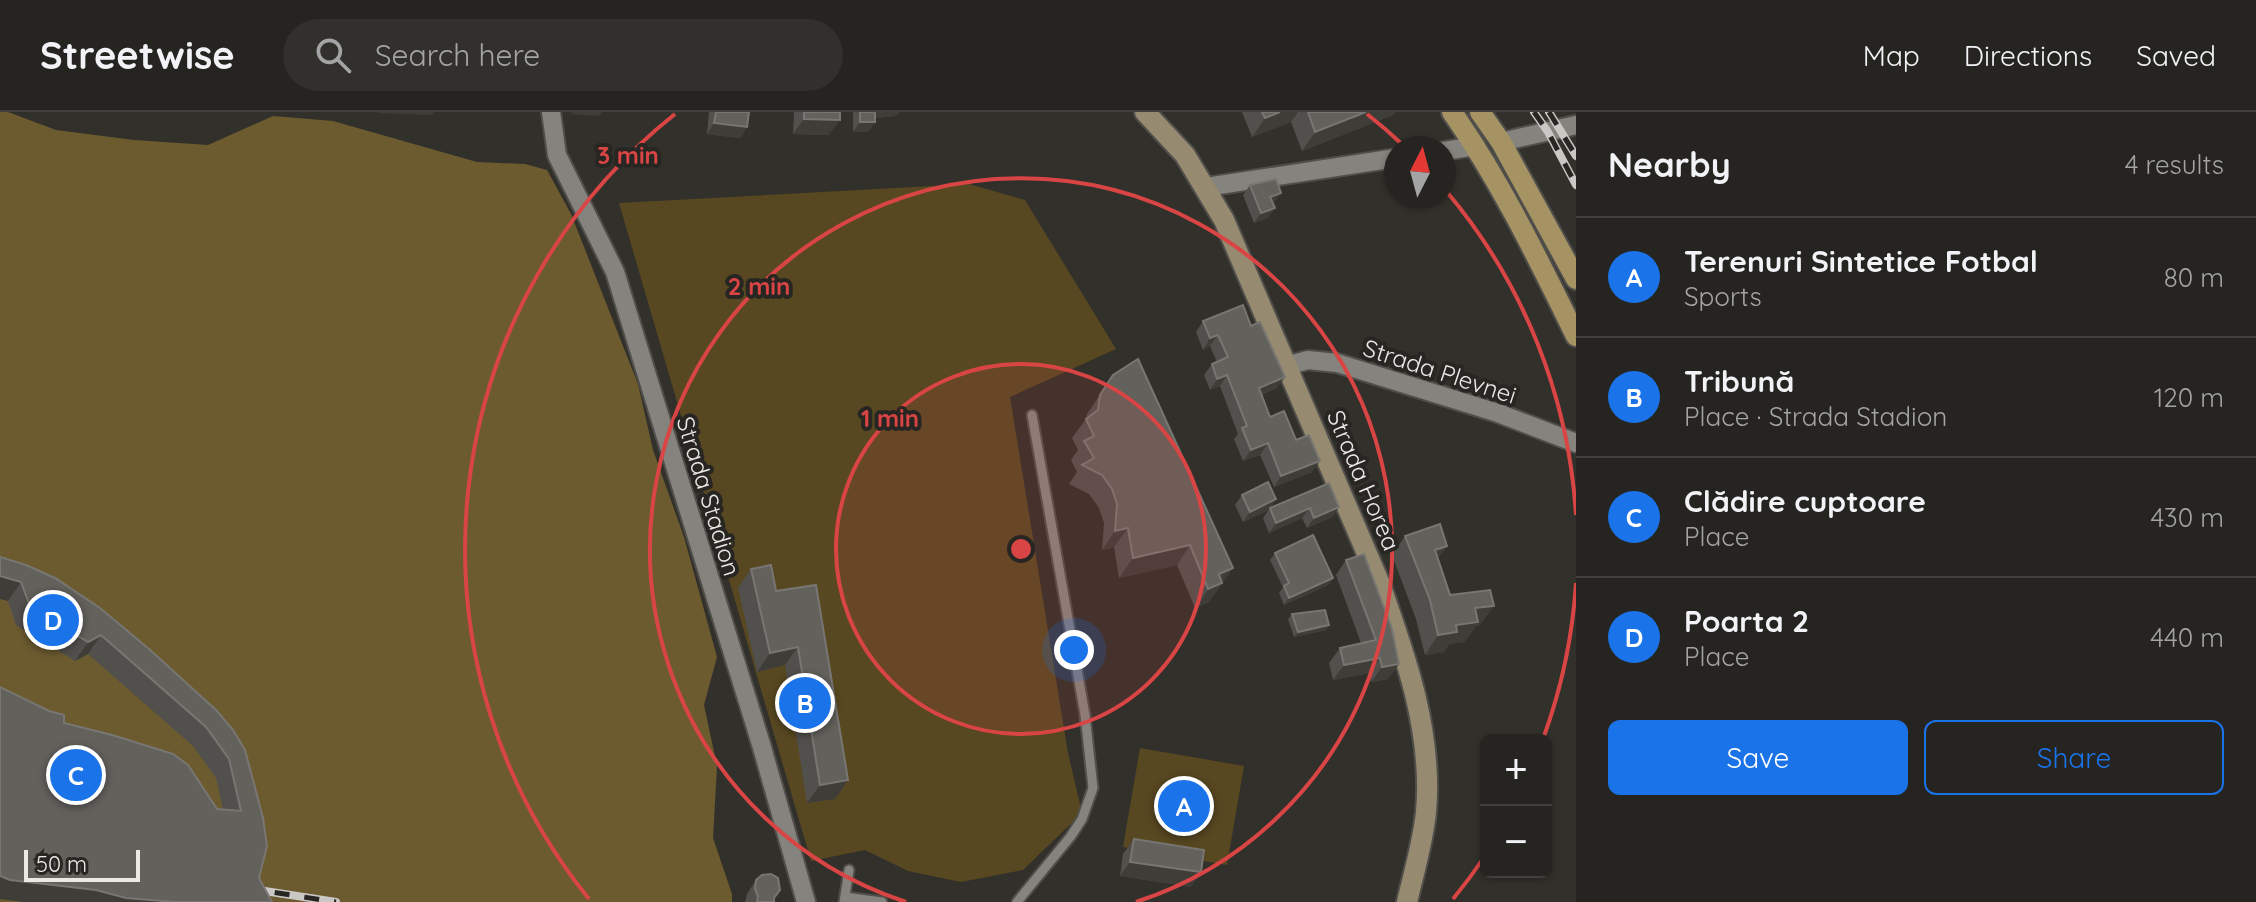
<!DOCTYPE html>
<html lang="en">
<head>
<meta charset="utf-8">
<style>
	body { margin:0; font-family:Quicksand,sans-serif; background:#32302d; color:#f1f3f6 }
	.controls { position:absolute; right:24px; bottom:24px; display:grid; overflow:hidden; border-radius:12px; box-shadow:0 2px 6px #0004 }
	.controls button { width:72px; height:72px; display:grid; place-items:center; padding:0; border:0; border-bottom:2px solid #42413e; background:#262420; color:#f1f3f6; font:40px sans-serif }
	.compass { position:absolute; left:1384px; top:24px; width:72px; height:72px; border-radius:50%; background:#262420; box-shadow:0 2px 6px #0004; rotate:6deg }
	.scale { position:absolute; left:24px; bottom:20px; width:116px; box-sizing:border-box; padding-left:8px; border:4px solid #ebe9e6; border-top:0; font-size:22px; line-height:28px; white-space:nowrap; color:#ebe9e6; -webkit-text-stroke:6px #282622; paint-order:stroke }
	.you { position:absolute; left:1074px; top:538px; width:28px; height:28px; margin:-20px; border:6px solid #fff; border-radius:50%; background:#1a73e8; box-shadow:0 0 0 12px #1a73e833 }
	.badge { display:grid; place-items:center; width:52px; height:52px; border-radius:50%; background:#1a73e8; color:#fff; font-size:26px; font-weight:700 }
	.pin { position:absolute; translate:-50% -50%; border:4px solid #fff; box-shadow:0 2px 8px #0006 }
	.list { margin:0; padding:0; list-style:none }
	h2 { display:flex; justify-content:space-between; align-items:center; height:104px; margin:0; padding:0 32px; font-size:34px }
	h2 small { font-size:26px; font-weight:400; color:#a4a4a5 }
	.list li { display:grid; grid-template-columns:52px 1fr auto; gap:24px; align-items:center; box-sizing:border-box; height:120px; padding:0 32px; border-top:2px solid #42413e }
	.list b { display:block; font-size:30px; white-space:nowrap }
	.list p { margin:0; font-size:26px; white-space:nowrap; color:#a4a4a5 }
	.list em { font-size:26px; font-style:normal; color:#a4a4a5 }
	.actions { display:flex; gap:16px; padding:24px 32px }
	.actions a { flex:1; padding:18px 0; border:2px solid #1a73e8; border-radius:12px; text-align:center; font-size:28px; color:#1a73e8 }
	.actions .main { background:#1a73e8; color:#fff }
	.icon { flex:none; width:44px; height:44px; fill:none; stroke:currentColor; stroke-width:2; stroke-linecap:round; stroke-linejoin:round }
	.map { position:relative; flex:none; width:1576px; height:790px; overflow:hidden }
	header { display:flex; align-items:center; gap:48px; box-sizing:border-box; height:112px; padding:0 40px; background:#262420; border-bottom:2px solid #42413e }
	header strong { font-size:38px }
	nav { display:flex; gap:44px; margin-inline-start:auto; font-size:28px }
	.search { width:560px; height:72px; background:#32302d; display:flex; align-items:center; gap:20px; box-sizing:border-box; padding:0 28px; border-radius:44px; color:#a4a4a5; font-size:30px }
	main { display:flex }
	aside { flex:1; background:#262420 }
	.map>svg:first-child { display:block }
	.green { fill:#584821 }
	.forest { fill:#6d5b30 }
	.lines { fill:none; stroke-linecap:round; stroke-linejoin:round }
	.service-casing { stroke:#504e4b; stroke-width:13 }
	.minor-casing { stroke:#504e4b; stroke-width:22 }
	.secondary-casing { stroke:#504e4b; stroke-width:24 }
	.primary-casing { stroke:#504e4b; stroke-width:24 }
	.service { stroke:#85837d; stroke-width:9 }
	.minor { stroke:#85837d; stroke-width:18 }
	.secondary { stroke:#968b70; stroke-width:20 }
	.primary { stroke:#a69363; stroke-width:20 }
	.rail-casing { stroke:#cac8c5; stroke-width:8 }
	.rail { stroke:#282622; stroke-width:5; stroke-dasharray:15; stroke-linecap:butt }
	.wall { fill:#52504c }
	.shaded-wall { fill:#3f3d38 }
	.building { fill:#63615c; stroke:#787672; stroke-width:2 }
	.ring { fill:none; stroke:#d94544; stroke-width:4 }
	.labels { text-anchor:middle; dominant-baseline:central; stroke-width:8; stroke-linejoin:round; paint-order:stroke }
	.street-label { font-size:24px; fill:#ebe9e6; stroke:#282622 }
	.centre { fill:#d94544; stroke:#282622; stroke-width:4 }
	.ring-label { font-size:24px; text-anchor:middle; font-weight:bold; fill:#d94544; stroke:#282622; stroke-width:8; stroke-linejoin:round; paint-order:stroke }
</style>
</head>
<body>
<header>
<strong>Streetwise</strong>
<div class="search"><svg class="icon" aria-label="search" viewBox="0 0 24 24"><circle cx="10" cy="10" r="6"/><path d="M15 15l6 6"/></svg>Search here</div>
<nav><a>Map</a><a>Directions</a><a>Saved</a></nav>
</header>
<main>
<div class="map">
<svg width="1576" height="790" viewBox="0 0 1576 790">
	<rect width="100%" height="100%" fill="#32302b"/>
	<path class="green" d="M969 72 1025 88 1116 237 1010 285 1068 641 1082 701 1023 758 961 770 908 759 865 738 811 749 619 91Z
		M1140 636 1244 654 1227 753 1123 735Z"/>
	<path class="forest" d="M0 0H8L56 18 134 28 208 33 273 4 333 9 477 50 525 52 547 58 571 102 638 272 653 338 684 425 717 545 704 593 717 654 713 726 732 782V790H0Z"/>
	<g class="lines">
		<g class="service-casing">
			<path id="service" d="M845 785 882 790
				M844 790 849 758
				M1017 790 1071 724 1082 707 1093 676 1085 603 1032 303"/>
		</g>
		<g class="minor-casing">
			<path id="minor" d="M551 0 557 43 615 160 761 632 806 790
				M1501 30 1576 13
				M1444 39 1476 34
				M1206 75 1396 46
				M1286 254 1308 248 1337 251 1498 301 1576 331"/>
		</g>
		<g class="secondary-casing">
			<path id="secondary" d="M1145 0 1185 43 1224 108 1380 472C1406 545 1433 621 1426 700 1423 730 1414 760 1407 790"/>
		</g>
		<g class="primary-casing">
			<path id="primary" d="M1452 0C1501 70 1538 147 1576 224
				M1480 0 1501 30 1576 167"/>
		</g>
		<use href="#service" class="service"/>
		<use href="#minor" class="minor"/>
		<use href="#secondary" class="secondary"/>
		<use href="#primary" class="primary"/>
		<g class="rail-casing">
			<path id="rail" d="M1534 0 1548 20 1576 73
				M1549 0 1576 44
				M245 776 336 790"/>
		</g>
		<use href="#rail" class="rail"/>
	</g>
	<path class="wall" d="M709 0H749L747 15 740 26 707 22Z
		M794 0H840L829 23 793 22Z
		M853 0H899L896 4 875 6V10L868 20H853Z
		M1242 0H1395L1393 3 1302 39 1291 10 1252 25Z
		M1250 73 1274 91 1268 106 1254 111 1243 83Z
		M1203 209 1277 276 1261 283 1270 305 1296 328 1312 360 1274 375 1260 343 1243 349 1234 327 1238 322 1220 274 1210 278 1204 263 1212 252 1217 250 1210 234 1203 238 1196 220Z
		M1113 263 1233 456 1209 490 1195 496 1177 453 1119 466 1114 435 1102 438 1104 411 1099 396 1089 382 1069 372 1077 360 1071 348 1078 338 1072 326 1086 307 1087 302Z
		M1242 383 1276 387 1269 398 1243 410 1235 393Z
		M1339 395 1332 405 1307 416 1302 406 1269 421 1263 406 1270 396Z
		M1405 424 1438 447 1450 483 1480 513 1476 514 1464 530 1449 532 1444 540 1425 543 1416 507 1392 443Z
		M1275 441 1333 466 1328 473 1284 493 1279 481 1283 475 1270 448Z
		M0 445 216 598 263 706 259 766 272 790H25L0 787V575L217 697H223L216 666 193 634 88 542 75 549 16 513 8 489Z
		M1346 448 1399 552 1388 567 1371 570 1369 561 1333 568 1329 551 1340 536 1361 531 1336 463Z
		M751 457 776 479 848 668 835 687 807 691 785 553 757 560 738 476Z
		M1292 502 1329 513 1326 518 1294 525 1288 507Z
		M1134 727 1191 775 1120 764 1123 742Z
		M756 768 774 787V790H745L747 782Z"/>
	<path class="shaded-wall" d="M379 0H434L432 3 378 1Z
		M572 0H602L600 4 570 2Z
		M872 0H899L896 4 868 7Z
		M1280 0H1298L1291 10 1252 25 1265 6Z
		M1366 0H1395L1393 3 1302 39 1315 20Z
		M804 7 840 8 829 23 793 22Z
		M860 10H875L868 20H853Z
		M714 11 747 15 740 26 707 22Z
		M1281 81 1274 91 1263 95 1270 85Z
		M1275 96 1268 106 1254 111 1261 101Z
		M1218 223 1210 234 1203 238 1210 226Z
		M1227 263 1220 274 1210 278 1217 267Z
		M1285 265 1277 276 1251 287 1259 276Z
		M1268 331 1260 343 1243 349 1251 338Z
		M1320 349 1312 360 1274 375 1281 364Z
		M1276 387 1269 398 1243 410 1250 400Z
		M1339 395 1332 405 1307 416 1314 406Z
		M1310 396 1302 406 1269 421 1276 411Z
		M1128 416 1114 435 1102 438 1115 419Z
		M1190 433 1177 453 1119 466 1133 446Z
		M1447 434 1433 454 1435 438Z
		M1233 456 1209 490 1195 496 1219 462Z
		M0 464 21 470 8 489 0 487Z
		M1333 466 1328 473 1284 493 1289 486Z
		M1494 494 1480 513 1476 514 1464 530 1449 532 1444 540 1425 543 1438 523 1456 513 1475 496Z
		M1329 513 1326 518 1294 525 1298 520Z
		M101 523 88 542 75 549 88 530Z
		M798 535 785 553 757 560 770 541Z
		M1380 546 1369 561 1333 568 1344 553Z
		M1399 552 1388 567 1371 570 1382 555Z
		M848 668 835 687 807 691 820 673Z
		M1130 750 1201 760 1191 775 1120 764Z
		M0 764 96 778 175 790H25L0 787Z"/>
	<path class="building" d="M716 0H749L747 15 714 11Z
		M804 0H840V8L804 7Z
		M860 0H875V10H860Z
		M1262 0H1280L1265 6Z
		M1308 0H1366L1315 20Z
		M1276 67 1281 81 1270 85 1275 96 1261 101 1250 73Z
		M1243 193 1251 214 1260 210 1285 265 1259 276 1270 305 1284 299 1296 328 1309 323 1320 349 1281 364 1268 331 1251 338 1242 316 1247 314 1227 263 1217 267 1212 252 1228 245 1218 223 1210 226 1203 209Z
		M1138 247 1233 456 1219 462 1222 471 1208 477 1190 433 1133 446 1128 416 1115 419 1117 392 1112 377 1102 363 1082 353 1094 346 1084 329 1094 324 1086 307 1098 298 1100 283 1113 263Z
		M1268 370 1276 387 1250 400 1242 383Z
		M1329 371 1339 395 1314 406 1310 396 1276 411 1270 396Z
		M1440 412 1447 434 1435 438 1450 483 1490 478 1494 494 1475 496 1478 510 1456 513 1457 520 1438 523 1430 488 1405 424Z
		M1313 423 1333 466 1289 486 1284 474 1289 471 1275 441Z
		M1364 442 1392 517 1399 552 1382 555 1380 546 1344 553 1340 536 1376 528 1346 448Z
		M0 445 26 453 55 466 100 496 149 537 216 598 233 618 245 638 263 706 267 734 259 766 272 790H175L126 786 96 778 10 768 0 764V575L49 599 64 603V611L112 623 173 642 188 653 217 697 241 699 229 647 206 615 101 523 88 530 30 494 21 470 0 464Z
		M771 453 776 479 816 473 848 668 820 673 798 535 770 541 751 457Z
		M1325 498 1329 513 1298 520 1292 502Z
		M1134 727 1204 738 1201 760 1130 750Z
		M771 762 778 766 780 778 774 786V790H757L758 784 755 777 756 768 762 763Z"/>
	<circle cx="1021" cy="437" r="185" fill="#d94544" fill-opacity=".12"/>
	<g class="ring">
		<circle cx="1021" cy="437" r="185"/>
		<path d="M906 790A371 371 0 1 1 1136 790"/>
		<path d="M1576 471A556 556 0 0 1 1543 627M1485 744A556 556 0 0 1 1453 787M589 787A556 556 0 0 1 675 2M1367 2A556 556 0 0 1 1404 34M1447 80A556 556 0 0 1 1576 403"/>
	</g>
	<g class="labels">
		<g class="street-label">
			<text transform="translate(1440 259) rotate(18)">Strada Plevnei</text>
			<text transform="translate(1364 368) rotate(67)">Strada Horea</text>
			<text transform="translate(709 384) rotate(73)">Strada Stadion</text>
		</g>
	</g>
	<circle cx="1021" cy="437" r="12" class="centre"/>
	<g class="ring-label">
		<text x="628" y="52">3 min</text>
		<text x="759" y="183">2 min</text>
		<text x="890" y="315">1 min</text>
	</g>
</svg>
<div class="controls">
<button>+</button>
<button>−</button>
</div>
<svg class="compass" viewBox="-18 -18 36 36"><path d="M0-13l5 13h-10z" fill="#e53935"/><path d="M0 13l5-13h-10z" fill="#a4a4a5"/></svg>
<div class="scale">50 m</div>
<div class="you"></div>
<div class="pin badge" style="left:1184px;top:694px">A</div>
<div class="pin badge" style="left:805px;top:591px">B</div>
<div class="pin badge" style="left:76px;top:663px">C</div>
<div class="pin badge" style="left:53px;top:508px">D</div>
</div>
<aside>
<h2>Nearby<small>4 results</small></h2>
<ul class="list">
<li><span class="badge">A</span><div><b>Terenuri Sintetice Fotbal</b><p>Sports</p></div><em>80 m</em></li>
<li><span class="badge">B</span><div><b>Tribună</b><p>Place · Strada Stadion</p></div><em>120 m</em></li>
<li><span class="badge">C</span><div><b>Clădire cuptoare</b><p>Place</p></div><em>430 m</em></li>
<li><span class="badge">D</span><div><b>Poarta 2</b><p>Place</p></div><em>440 m</em></li>
</ul>
<div class="actions"><a class="main">Save</a><a>Share</a></div>
</aside>
</main>
</body>
</html>
